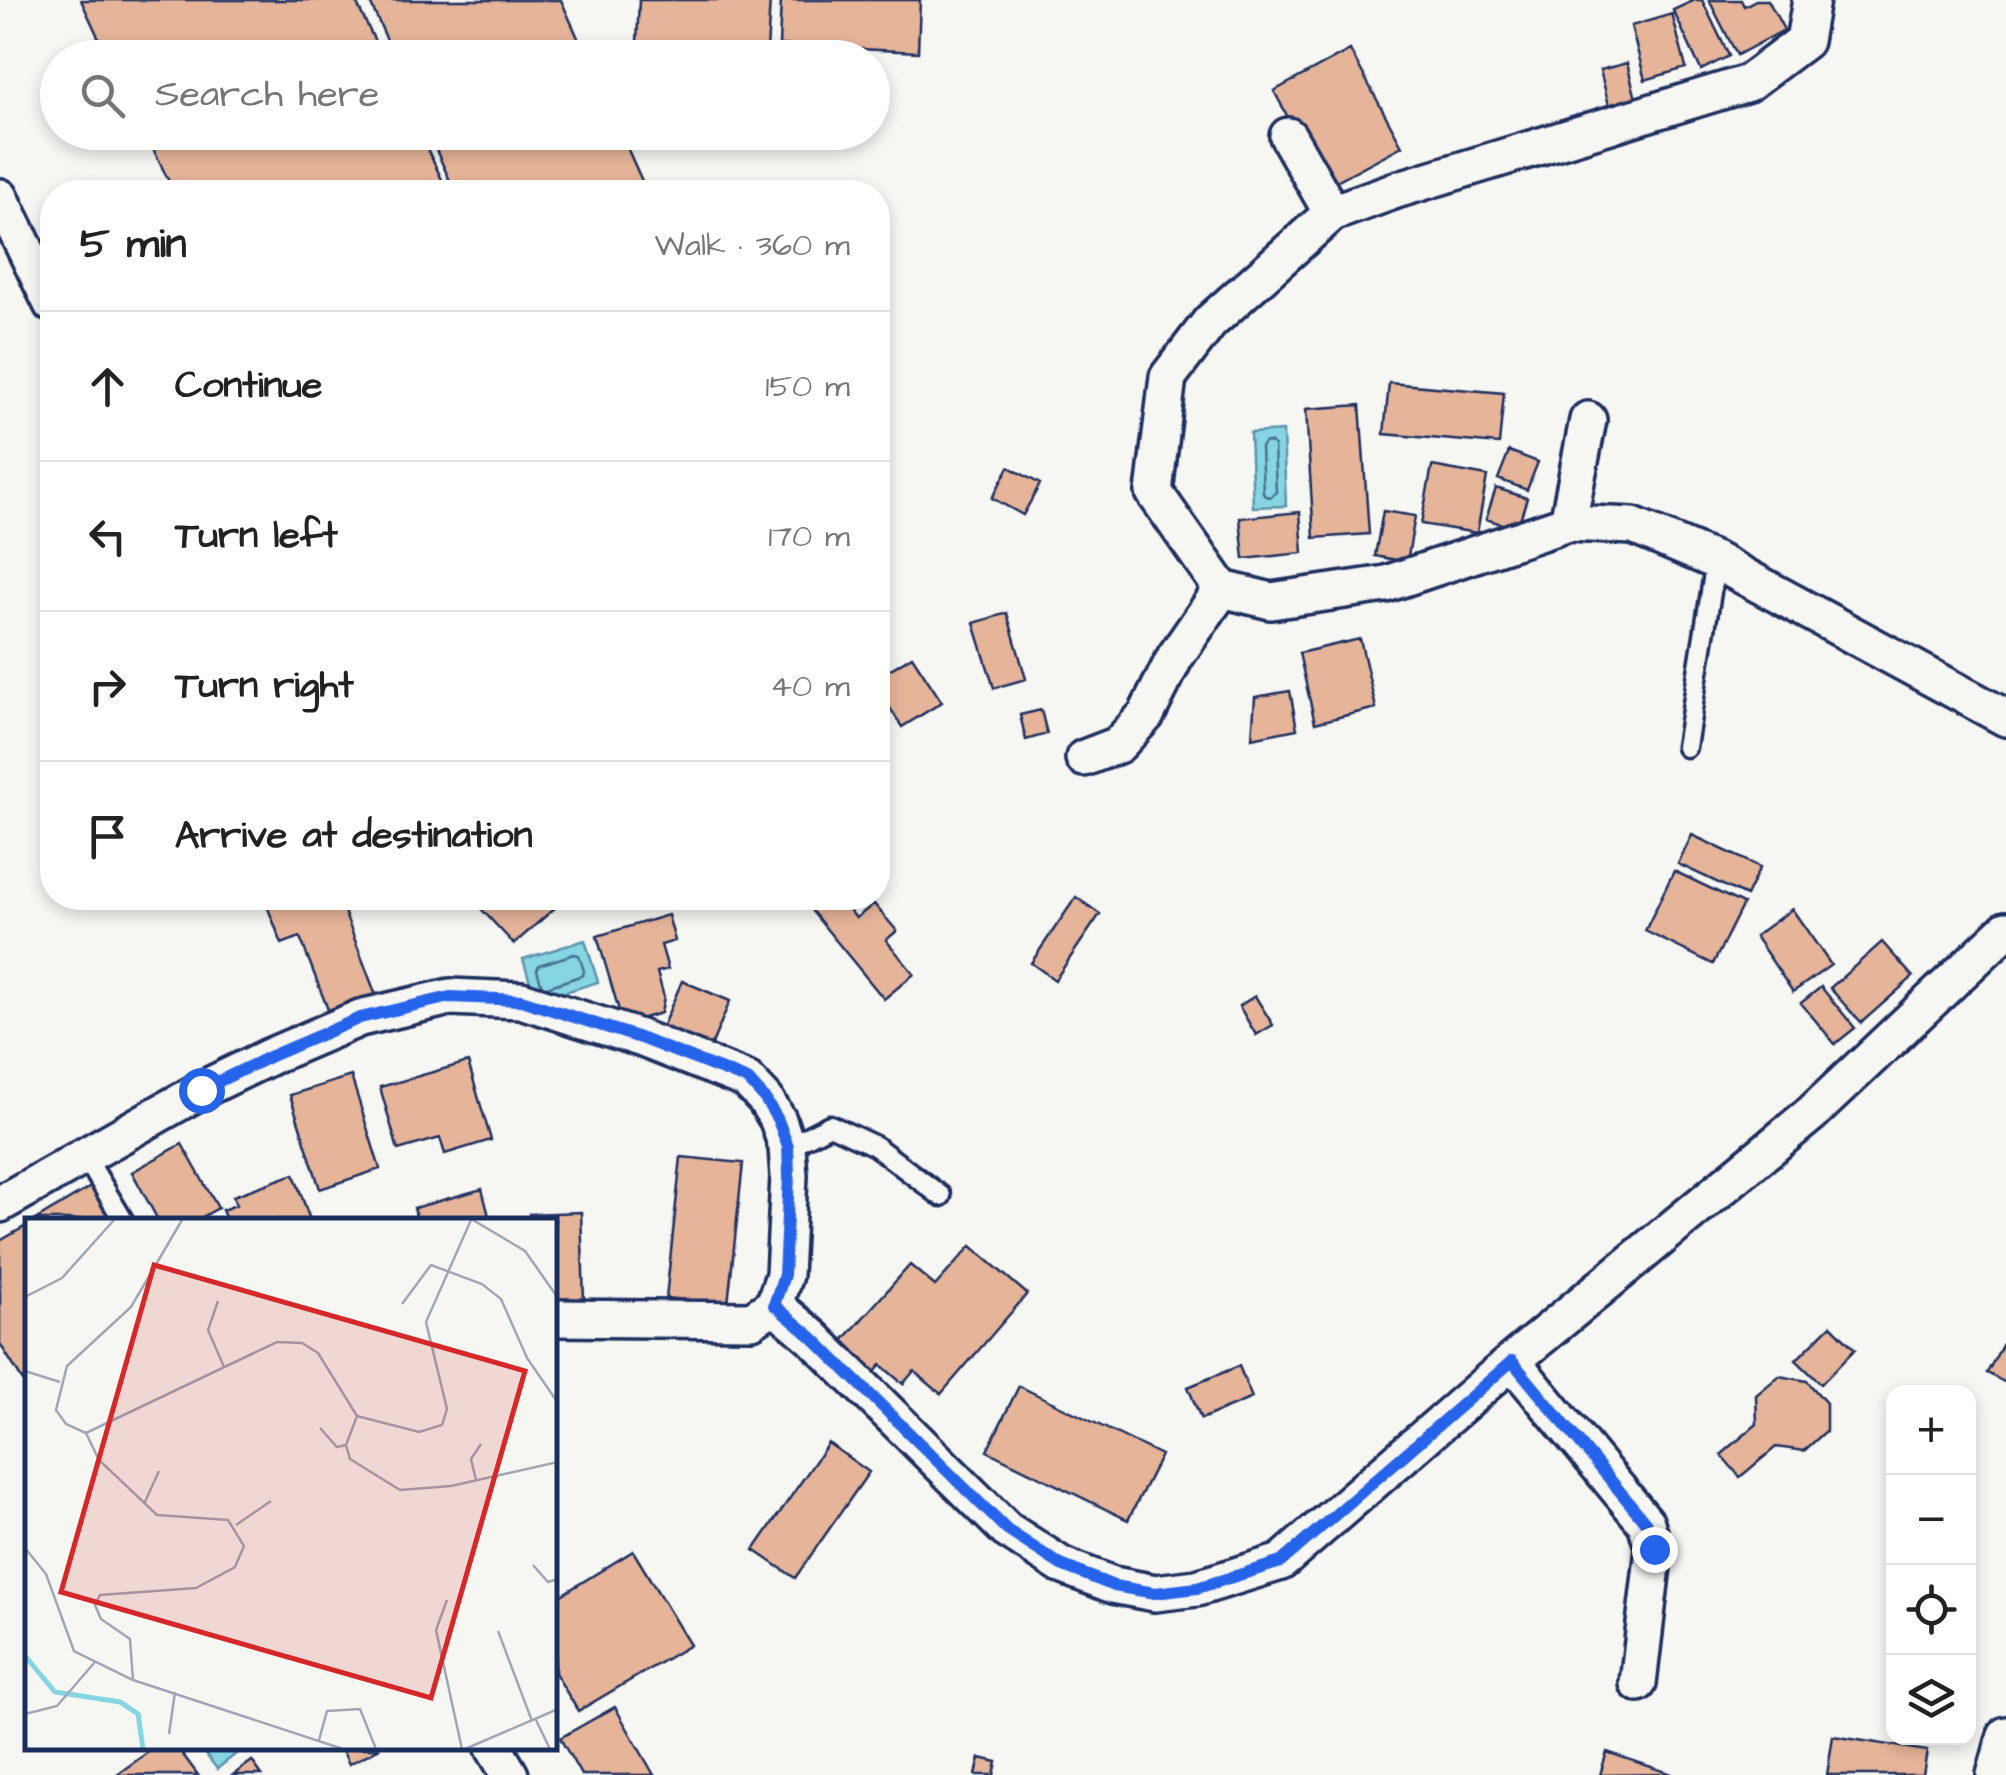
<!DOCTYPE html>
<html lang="en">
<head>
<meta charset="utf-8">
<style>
	body { margin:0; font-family:"Architects Daughter",sans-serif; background:#f2f2f2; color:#222 }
	.controls { position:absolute; right:30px; bottom:30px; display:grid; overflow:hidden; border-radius:20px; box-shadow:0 5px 15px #0003 }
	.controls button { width:90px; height:90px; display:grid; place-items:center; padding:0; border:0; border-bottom:2px solid #e0e0e0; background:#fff; color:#222; font:50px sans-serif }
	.stop { position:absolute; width:30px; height:30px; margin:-22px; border:8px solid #2563eb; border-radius:50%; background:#fff }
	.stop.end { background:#2563eb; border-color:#fff; box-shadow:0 2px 10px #0008 }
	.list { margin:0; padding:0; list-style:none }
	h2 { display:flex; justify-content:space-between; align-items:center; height:130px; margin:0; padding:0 40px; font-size:42px }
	h2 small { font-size:32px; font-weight:400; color:#767676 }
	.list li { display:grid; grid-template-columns:65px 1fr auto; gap:30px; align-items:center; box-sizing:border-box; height:150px; padding:0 40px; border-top:2px solid #e0e0e0 }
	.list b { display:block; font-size:38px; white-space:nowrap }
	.list em { font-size:32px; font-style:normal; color:#767676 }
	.icon { flex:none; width:55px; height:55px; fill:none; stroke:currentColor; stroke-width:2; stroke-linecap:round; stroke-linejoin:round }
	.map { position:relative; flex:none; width:2006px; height:1775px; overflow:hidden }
	.search { position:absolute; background:#fff; box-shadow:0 5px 15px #0003; left:40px; top:40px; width:850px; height:110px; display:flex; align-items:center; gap:25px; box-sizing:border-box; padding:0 35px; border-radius:55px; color:#767676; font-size:38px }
	.panel { position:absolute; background:#fff; box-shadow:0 5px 15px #0003; left:40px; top:180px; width:850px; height:730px; border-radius:40px }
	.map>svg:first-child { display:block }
	.water { fill:#86d5e2; stroke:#5b93ad; stroke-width:2.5 }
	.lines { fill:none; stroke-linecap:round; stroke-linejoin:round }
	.shore { stroke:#467193; stroke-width:2.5 }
	.building { fill:#e6b499; stroke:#1b2f5e; stroke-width:2.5 }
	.service-casing { stroke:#1b2f5e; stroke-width:25 }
	.minor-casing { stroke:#1b2f5e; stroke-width:42 }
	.service { stroke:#f6f6f2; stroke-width:18 }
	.minor { stroke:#f6f6f2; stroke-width:35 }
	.route { stroke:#2563eb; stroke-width:12 }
	.inset-river { fill:none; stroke:#86d5e2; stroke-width:5 }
	.inset-road { fill:none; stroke:#9ea6b7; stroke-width:2.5 }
	.view { fill:#d62828; fill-opacity:0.15; stroke:#d62828; stroke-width:5 }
	.inset-edge { fill:none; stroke:#1b2f5e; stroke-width:5 }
</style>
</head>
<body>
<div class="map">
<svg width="2006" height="1775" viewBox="0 0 2006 1775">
	<rect width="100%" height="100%" fill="#f6f6f2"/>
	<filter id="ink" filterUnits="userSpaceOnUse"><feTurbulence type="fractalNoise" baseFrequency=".01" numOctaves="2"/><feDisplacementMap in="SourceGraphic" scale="20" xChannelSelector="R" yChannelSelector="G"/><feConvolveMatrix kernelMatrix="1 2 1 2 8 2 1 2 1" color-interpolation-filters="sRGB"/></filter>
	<g filter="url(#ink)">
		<path class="water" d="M1283 431 1286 506 1253 507 1250 433Z
			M585 940 598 982 536 1001 523 959Z
			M201 1748H233L237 1753 217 1769Z"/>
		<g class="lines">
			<path class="shore" d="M1265 442 1271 443 1274 446 1276 492 1271 497 1265 496 1263 493 1261 447Z
				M542 986 537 970 539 965 574 954 579 955 584 971 583 975 547 987"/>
		</g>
		<path class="building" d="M81 0H355L383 58H108Z
			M369 0H561L587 58H395Z
			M639 0H770L767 51 637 43Z
			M781 0H920L918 52 779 45Z
			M1695 0H1702L1729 56 1701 70 1673 10Z
			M1709 0H1741L1744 6 1756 0H1768L1784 30 1737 55Z
			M1672 14 1686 68 1645 80 1631 26Z
			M1350 50 1402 146 1325 187 1274 91Z
			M1627 63 1636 99 1609 105 1600 70Z
			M145 132H419L448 192H174Z
			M428 132H620L647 192H455Z
			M1389 383 1504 393 1499 444 1384 434Z
			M1360 405 1369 534 1314 538 1306 409Z
			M1509 451 1538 462 1527 490 1498 479Z
			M1432 466 1487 476 1477 533 1421 524Z
			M1009 467 1040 484 1023 515 992 498Z
			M1496 488 1527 498 1517 529 1486 519Z
			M1383 511 1415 516 1407 562 1375 556Z
			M1300 512 1303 553 1244 559 1240 518Z
			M1007 613 1026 679 994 688 974 623Z
			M1360 639 1376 708 1315 723 1299 653Z
			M912 656 942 702 902 727 878 689V677Z
			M1290 691 1297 729 1252 738 1255 697Z
			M1041 710 1047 734 1026 740 1020 715Z
			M1692 835 1760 867 1746 896 1678 864Z
			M1674 871 1743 904 1713 964 1645 931Z
			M1076 897 1100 914 1055 980 1031 963Z
			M264 898H339L377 998 330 1015 300 937 282 944Z
			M471 898H566L514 944Z
			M814 898H839L856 918 874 904 897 931 886 940 914 974 884 999 806 904Z
			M1792 909 1831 965 1793 992 1755 936Z
			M668 915 675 941 661 945 668 969 657 972 664 997 661 1013 623 1024 597 936Z
			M1882 942 1913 977 1861 1023 1830 988Z
			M682 981 730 1001 706 1058 658 1037Z
			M1821 987 1855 1028 1835 1044 1801 1003Z
			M1255 996 1273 1025 1256 1035 1239 1006Z
			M468 1062 491 1140 445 1154 440 1138 398 1150 380 1087Z
			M351 1076 380 1169 320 1189 290 1095Z
			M182 1144 218 1208 197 1220H158L132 1172Z
			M681 1157 743 1163 728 1304 666 1298Z
			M294 1174 310 1220H226L222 1210 236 1205 233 1196Z
			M94 1185 115 1220H35Z
			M482 1189 490 1220H417L414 1208Z
			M581 1212 584 1301 555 1302V1220H529V1214Z
			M28 1225V1389L0 1344V1241Z
			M971 1246 1027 1294 941 1394 914 1371 903 1384 881 1365 873 1374 839 1345 910 1265 935 1286Z
			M1831 1325 1855 1349 1821 1384 1796 1360Z
			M2006 1338V1383L1987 1373Z
			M1239 1366 1252 1398 1201 1419 1188 1387Z
			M1779 1376 1807 1381 1826 1403V1431L1804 1451 1776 1447 1740 1477 1721 1455 1757 1424 1756 1395Z
			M1019 1386 1161 1455 1128 1520 987 1451Z
			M828 1443 869 1472 795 1578 754 1550Z
			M633 1551 690 1645 578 1711 555 1673V1599Z
			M615 1707 654 1775H581L560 1738Z
			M1833 1736 1927 1751 1923 1775H1827Z
			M154 1748H178L198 1775H116Z
			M341 1748H380L349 1764Z
			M1607 1752 1672 1774 1600 1775Z
			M980 1758 997 1762 994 1775H976Z
			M252 1761 262 1775H233Z"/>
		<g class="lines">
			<g class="service-casing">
				<path id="service" d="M1686 747 1716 561
					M787 1147 830 1125 875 1146 941 1196
					M85 1156 123 1220"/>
			</g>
			<g class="minor-casing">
				<path id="minor" d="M1811 0 1804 41 1748 83 1396 190 1332 213 1210 322 1168 377 1154 492 1222 589 1271 601 1386 584 1568 523 1633 526 1716 561 2006 718
					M1288 136 1332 213
					M0 197 52 304
					M1568 523 1588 420
					M1084 758 1118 745 1146 715 1175 657 1222 589
					M0 1204 201 1090 271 1056 360 1018 450 997 521 1000 640 1038 747 1080 765 1099 778 1120 787 1147 789 1176 784 1275 774 1305
					M774 1305 812 1337 1007 1530 1061 1565 1113 1585 1155 1593 1197 1588 1281 1562 1512 1361 1812 1113 2006 930
					M555 1318 752 1320 774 1305
					M1512 1361 1646 1523 1654 1549 1638 1683
					M494 1748 510 1775
					M1995 1775 2006 1735"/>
			</g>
			<use href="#service" class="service"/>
			<use href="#minor" class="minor"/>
		</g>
	</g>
	<g class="lines" filter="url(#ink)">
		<path class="route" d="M201 1090 271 1056 360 1018 450 997 521 1000 640 1038 748 1080 765 1099 778 1120 788 1147 789 1176 784 1275 774 1305 812 1337 1007 1530 1061 1565 1114 1586 1155 1593 1197 1588 1281 1562 1512 1361 1646 1523 1654 1549"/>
	</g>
	<g transform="translate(25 1218)">
		<rect width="532" height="532" fill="#f6f6f2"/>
		<path class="inset-river" d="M0 438 30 474 95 484 113 496 118 531"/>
		<path class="inset-road" d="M448 2 500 33 533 80M0 79 37 60 89 2M193 83 183 112 199 149M377 86 406 47 457 66 476 81 502 140 533 185M0 153 35 164M332 198 394 214 417 207 422 191 401 104 446 2M332 198 321 227 325 241 375 272 426 268 533 244M295 210 312 229 321 227M61 215 74 242 132 297 203 302 219 328 210 349 171 370 75 377 70 387 76 401 105 421 108 462M61 215 252 124 277 125 293 135 332 198M61 215 41 206 31 192 42 148 106 89 157 2M451 262 446 241 456 226M119 286 134 253M211 307 246 283M0 330 21 356 49 433 108 462 318 531M508 347 523 364 533 361M422 382 411 412 437 531M473 413 507 503M0 496 32 488 70 444M511 502 525 531M144 516 150 474M294 522 302 493 335 491 351 531M440 531 533 491"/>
		<path class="view" d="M129 47 500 153 406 480 36 374Z"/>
		<rect width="532" height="532" class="inset-edge"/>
	</g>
</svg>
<div class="controls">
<button>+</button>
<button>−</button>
<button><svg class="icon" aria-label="locate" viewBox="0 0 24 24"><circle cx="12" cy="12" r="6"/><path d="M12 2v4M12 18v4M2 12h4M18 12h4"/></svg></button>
<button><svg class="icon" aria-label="layers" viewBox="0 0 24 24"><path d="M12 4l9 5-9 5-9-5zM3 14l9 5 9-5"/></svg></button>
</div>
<div class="stop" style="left:201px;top:1090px"></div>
<div class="stop end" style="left:1654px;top:1549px"></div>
<div class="search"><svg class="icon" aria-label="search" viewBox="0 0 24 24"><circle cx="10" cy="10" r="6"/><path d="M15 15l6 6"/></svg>Search here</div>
<section class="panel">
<h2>5 min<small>Walk · 360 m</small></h2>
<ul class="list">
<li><svg class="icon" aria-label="ahead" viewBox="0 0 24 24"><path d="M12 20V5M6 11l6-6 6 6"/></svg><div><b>Continue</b></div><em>150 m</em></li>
<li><svg class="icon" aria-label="left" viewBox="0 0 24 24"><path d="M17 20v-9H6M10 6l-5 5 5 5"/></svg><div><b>Turn left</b></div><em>170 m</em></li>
<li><svg class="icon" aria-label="right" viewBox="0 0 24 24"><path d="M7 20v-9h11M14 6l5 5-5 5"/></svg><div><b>Turn right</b></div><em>40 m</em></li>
<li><svg class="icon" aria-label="arrive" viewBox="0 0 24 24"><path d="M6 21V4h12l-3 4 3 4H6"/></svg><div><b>Arrive at destination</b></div></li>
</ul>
</section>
</div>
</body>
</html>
